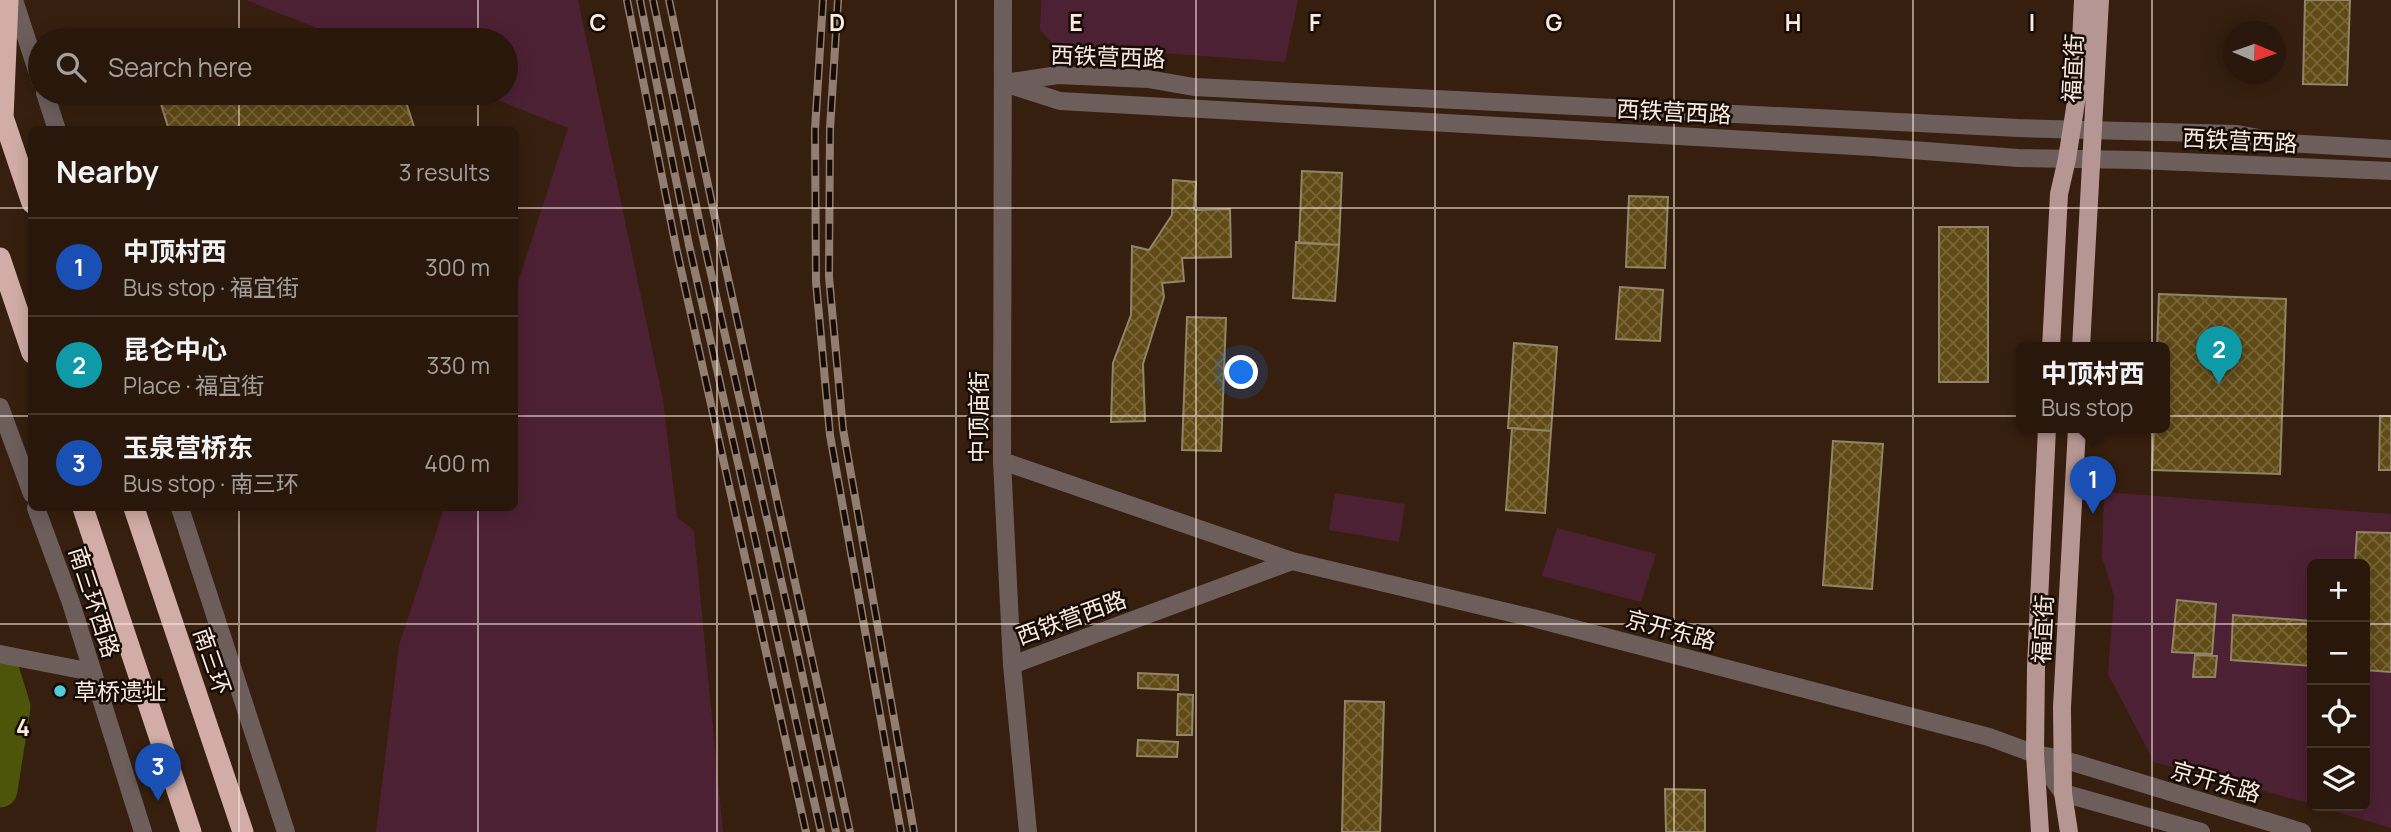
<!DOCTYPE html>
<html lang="en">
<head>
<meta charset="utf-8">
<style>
	body { margin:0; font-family:Manrope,"Noto Sans SC",sans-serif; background:#342418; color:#f1f3f6 }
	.controls { position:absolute; right:21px; bottom:21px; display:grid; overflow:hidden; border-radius:10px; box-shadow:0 4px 18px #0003 }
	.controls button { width:63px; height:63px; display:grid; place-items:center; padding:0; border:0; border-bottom:2px solid #44362b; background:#28170a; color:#f1f3f6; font:35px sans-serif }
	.compass { position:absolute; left:2223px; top:21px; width:63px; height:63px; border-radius:50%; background:#28170a; box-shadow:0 4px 18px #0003; rotate:92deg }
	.you { position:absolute; left:1242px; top:373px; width:24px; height:24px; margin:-18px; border:5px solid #fff; border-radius:50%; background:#1a73e8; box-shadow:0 0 0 10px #1a73e833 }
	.badge { display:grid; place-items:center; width:46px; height:46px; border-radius:50%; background:#53cbda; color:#fff; font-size:23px; font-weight:700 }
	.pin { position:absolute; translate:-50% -58px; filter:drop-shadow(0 2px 4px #0008) }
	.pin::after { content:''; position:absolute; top:37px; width:24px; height:21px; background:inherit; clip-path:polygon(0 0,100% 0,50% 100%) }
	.popup { position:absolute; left:2016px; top:342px; width:154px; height:91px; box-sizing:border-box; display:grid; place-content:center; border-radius:10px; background:#28170a; filter:drop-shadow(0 2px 5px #0005); font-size:23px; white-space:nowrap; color:#a59f9c }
	.popup b { font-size:26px; color:#f1f3f6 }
	.popup::after { content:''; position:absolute; left:50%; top:100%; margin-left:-14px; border:14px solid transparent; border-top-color:#28170a }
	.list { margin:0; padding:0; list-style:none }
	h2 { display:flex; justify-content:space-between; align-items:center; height:91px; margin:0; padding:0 28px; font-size:30px }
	h2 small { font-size:23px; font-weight:400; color:#a59f9c }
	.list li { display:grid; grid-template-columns:46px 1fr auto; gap:21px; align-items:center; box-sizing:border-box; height:98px; padding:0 28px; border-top:2px solid #44362b }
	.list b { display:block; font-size:26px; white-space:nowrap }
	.list p { margin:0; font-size:23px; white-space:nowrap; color:#a59f9c }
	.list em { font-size:23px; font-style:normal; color:#a59f9c }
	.icon { flex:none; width:38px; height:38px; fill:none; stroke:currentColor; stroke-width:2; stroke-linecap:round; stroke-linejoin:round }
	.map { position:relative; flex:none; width:2391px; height:832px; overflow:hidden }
	.search { position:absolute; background:#28170a; box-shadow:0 4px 18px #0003; left:28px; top:28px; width:490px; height:77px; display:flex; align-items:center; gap:18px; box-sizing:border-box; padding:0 24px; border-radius:38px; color:#a59f9c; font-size:26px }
	.panel { position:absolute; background:#28170a; box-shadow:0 4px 18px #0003; left:28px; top:126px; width:490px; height:385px; border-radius:10px }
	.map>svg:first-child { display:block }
	.green { fill:#4d2134 }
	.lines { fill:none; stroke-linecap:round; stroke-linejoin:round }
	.river { stroke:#4d550b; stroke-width:35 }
	.building { fill:url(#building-cross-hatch); stroke:#918467; stroke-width:2 }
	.minor { stroke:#6d5e5c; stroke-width:18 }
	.major { stroke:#b69693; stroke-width:18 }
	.highway { stroke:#d2ada8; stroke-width:21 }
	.rail-casing { stroke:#927e70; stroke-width:8 }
	.rail { stroke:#160c05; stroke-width:5; stroke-dasharray:16; stroke-linecap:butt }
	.minor-bridge { stroke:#6d5e5c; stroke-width:18 }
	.grid { fill:none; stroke:#faeadf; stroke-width:2; stroke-opacity:0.55 }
	.poi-dot { fill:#53cbda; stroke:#160c05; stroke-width:2.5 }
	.labels { text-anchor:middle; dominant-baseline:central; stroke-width:5; stroke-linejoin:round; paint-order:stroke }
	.street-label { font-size:23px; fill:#faeadf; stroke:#160c05 }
	.poi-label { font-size:23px; fill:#faeadf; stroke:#160c05; text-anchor:start }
	.grid-label { font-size:23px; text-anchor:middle; font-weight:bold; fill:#faeadf; stroke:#160c05; stroke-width:5; stroke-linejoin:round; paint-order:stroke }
</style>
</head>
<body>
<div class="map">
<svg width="2391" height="832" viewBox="0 0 2391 832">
	<defs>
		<pattern id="building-cross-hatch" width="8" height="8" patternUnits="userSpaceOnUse" patternTransform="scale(1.75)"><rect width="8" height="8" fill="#604b17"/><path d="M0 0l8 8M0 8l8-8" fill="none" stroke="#786538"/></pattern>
	</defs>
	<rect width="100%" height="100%" fill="#361f0e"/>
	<path class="green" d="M246 0H578L663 400 677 517 694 531 723 832H376L399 645 444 508H514L515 291 568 128 480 93H506V40H347Z
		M1041 0H1298L1285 62 1054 45 1040 30Z
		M2104 492 2391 514V828L2317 806H2365V564H2312V804L2154 762 2108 674 2114 596 2102 557Z
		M1335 493 1405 504 1399 542 1329 530Z
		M1557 528 1656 554 1641 602 1542 576Z"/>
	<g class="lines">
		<path class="river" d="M0 665 13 707 0 790"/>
	</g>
	<path class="building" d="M2305 0H2350L2347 85 2303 84Z
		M187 93H403L415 130H169L161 104Z
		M1302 171 1342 173 1339 245 1299 243Z
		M1173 180 1196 182 1194 210 1230 209 1231 257 1182 258 1184 281 1162 283 1164 297 1143 364 1145 421 1111 422 1113 363 1131 315 1132 246 1149 250 1172 215Z
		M1629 196 1668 197 1665 268 1626 267Z
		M1939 227H1988V382H1939Z
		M1296 242 1339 245 1335 301 1293 298Z
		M1620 287 1663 290 1660 341 1616 339Z
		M2159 294 2286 299 2280 474 2152 470 2154 428H2165V348H2157Z
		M1187 317 1226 318 1221 451 1182 450Z
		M1514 343 1557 347 1551 431 1508 428Z
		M2380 416H2391V470H2379Z
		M1512 428 1551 431 1545 513 1506 510Z
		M1833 441 1883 444 1872 589 1823 585Z
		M2357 532 2391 533V672L2365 670V564H2355Z
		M2177 600 2216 604 2212 654 2172 652Z
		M2233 615 2312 621V666L2231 660Z
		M2195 655 2217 656 2215 677H2193Z
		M1138 673 1178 675V690L1138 688Z
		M1178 694 1193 695 1192 735H1177Z
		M1345 701 1384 702 1380 832H1342Z
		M1138 740 1178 742 1177 757 1137 756Z
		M1665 789 1705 790V832H1666Z"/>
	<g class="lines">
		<path class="minor" d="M14 0 40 80
			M1003 0 1002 461 1012 665 1028 832
			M1011 82 1058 75 1148 79 1194 87 2018 128 2237 134 2286 143 2391 149
			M1004 83 1060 101 1872 147 2018 158 2137 160 2391 171
			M45 93 57 130
			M0 407 32 494
			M1002 461 1292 561 1537 619 1989 737 2035 754 2062 759 2302 832
			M36 508 71 603 143 832
			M180 508 286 832
			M56 665 92 672
			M1012 665 1292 561
			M2035 754 2063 793 2201 832"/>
		<path class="major" d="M2051 348 2059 194 2067 159 2079 83 2083 0
			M2081 348 2100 0
			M2040 832 2035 754 2036 667 2047 428
			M2069 832 2063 793 2062 707 2077 428"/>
		<path class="highway" d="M0 108 32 203
			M3 118 8 0
			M0 258 32 353
			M83 508 191 832
			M134 508 243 832"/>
		<g class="rail-casing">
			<path id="rail" d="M627 0 676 247 806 832
				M640 0 689 245 821 832
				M653 0 704 243 797 650 836 832
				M669 0 719 237 850 832
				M823 0 815 130 816 282 830 435 901 832
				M838 0 830 129 829 277 843 429 914 832"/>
		</g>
		<use href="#rail" class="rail"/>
		<path class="minor-bridge" d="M0 654 56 665"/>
	</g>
	<path class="grid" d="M239 0V40M478 0V40M717 0V832M956 0V832M1196 0V832M1435 0V832M1674 0V832M1913 0V832M2152 0V832M239 93V130M478 93V130M0 208H32M514 208H2391M0 416H32M514 416H2391M239 508V832M478 508V832M0 624H2312M2365 624H2391"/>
	<circle class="poi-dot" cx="60" cy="691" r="7"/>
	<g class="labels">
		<g class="street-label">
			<text transform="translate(1108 56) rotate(2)">西铁营西路</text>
			<text transform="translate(2072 68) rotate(-87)">福宜街</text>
			<text transform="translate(1674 111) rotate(3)">西铁营西路</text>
			<text transform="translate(2240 140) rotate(3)">西铁营西路</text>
			<text transform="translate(978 417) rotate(-90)">中顶庙街</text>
			<text transform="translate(95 602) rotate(72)">南三环西路</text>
			<text transform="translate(1071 617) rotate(-20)">西铁营西路</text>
			<text transform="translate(1671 629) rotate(15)">京开东路</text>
			<text transform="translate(2042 629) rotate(-87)">福宜街</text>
			<text transform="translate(213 661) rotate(71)">南三环</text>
			<text transform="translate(2216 781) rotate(16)">京开东路</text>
		</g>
		<g class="poi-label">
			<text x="74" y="691">草桥遗址</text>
		</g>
	</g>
	<g class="grid-label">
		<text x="598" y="31">C</text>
		<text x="837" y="31">D</text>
		<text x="1076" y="31">E</text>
		<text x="1315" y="31">F</text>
		<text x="1554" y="31">G</text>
		<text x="1793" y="31">H</text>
		<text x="2032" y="31">I</text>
		<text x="23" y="736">4</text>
	</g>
</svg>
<div class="controls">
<button>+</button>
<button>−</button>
<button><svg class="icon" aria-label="locate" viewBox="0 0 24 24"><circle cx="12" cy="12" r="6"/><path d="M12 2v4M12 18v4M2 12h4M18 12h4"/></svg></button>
<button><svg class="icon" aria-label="layers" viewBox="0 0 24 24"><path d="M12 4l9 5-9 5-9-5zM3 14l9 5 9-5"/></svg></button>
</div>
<svg class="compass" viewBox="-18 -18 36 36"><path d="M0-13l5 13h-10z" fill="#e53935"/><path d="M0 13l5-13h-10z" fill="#a59f9c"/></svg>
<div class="you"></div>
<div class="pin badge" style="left:2093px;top:514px;background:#1a4fb4">1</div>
<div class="popup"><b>中顶村西</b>Bus stop</div>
<div class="pin badge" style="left:2219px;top:384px;background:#0f9aa8">2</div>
<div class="pin badge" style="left:158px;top:801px;background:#1a4fb4">3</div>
<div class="search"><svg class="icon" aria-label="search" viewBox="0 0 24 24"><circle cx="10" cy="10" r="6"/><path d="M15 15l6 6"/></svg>Search here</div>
<section class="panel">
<h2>Nearby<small>3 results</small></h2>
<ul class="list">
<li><span class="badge" style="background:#1a4fb4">1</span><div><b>中顶村西</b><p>Bus stop · 福宜街</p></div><em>300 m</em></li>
<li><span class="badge" style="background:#0f9aa8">2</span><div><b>昆仑中心</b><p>Place · 福宜街</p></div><em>330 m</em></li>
<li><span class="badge" style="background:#1a4fb4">3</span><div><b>玉泉营桥东</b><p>Bus stop · 南三环</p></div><em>400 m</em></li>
</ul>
</section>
</div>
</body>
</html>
